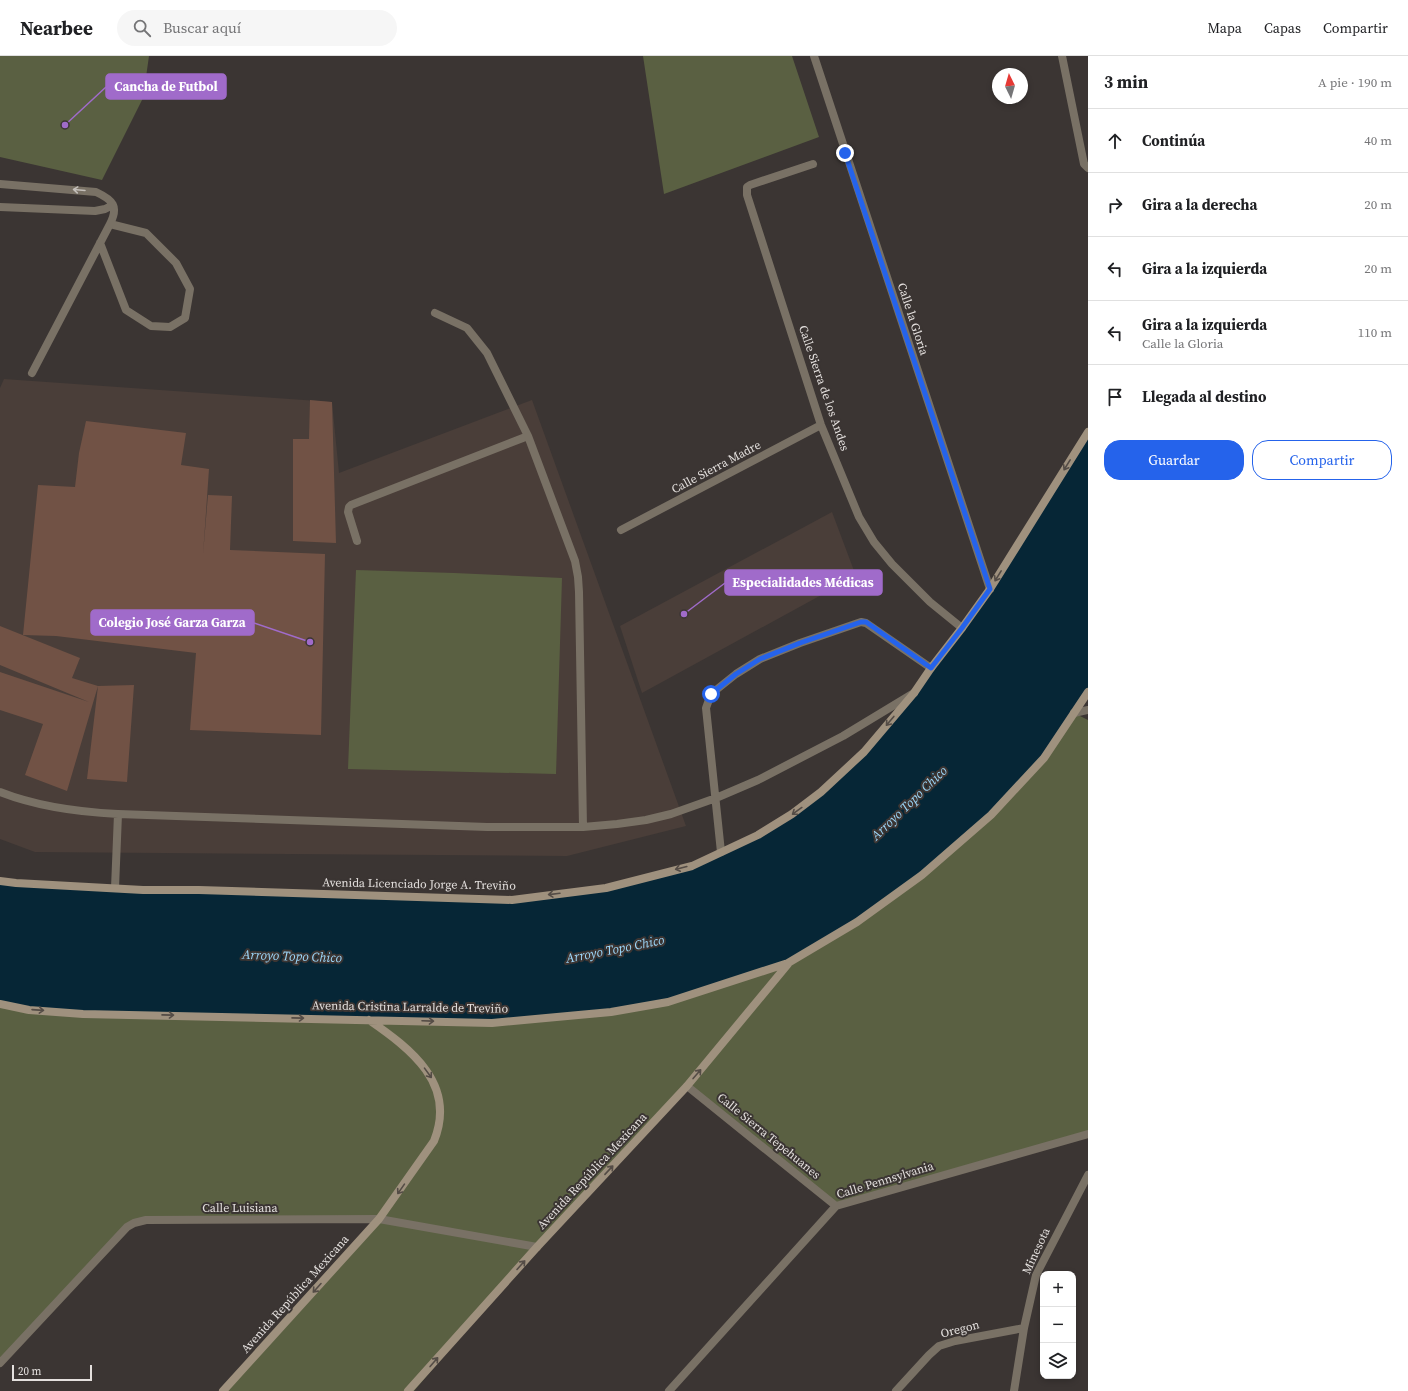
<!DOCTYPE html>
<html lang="es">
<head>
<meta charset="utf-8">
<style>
	body { margin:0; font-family:"Source Serif 4",serif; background:#f6f6f6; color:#202124 }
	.controls { position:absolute; right:12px; bottom:12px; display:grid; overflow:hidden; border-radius:8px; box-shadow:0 2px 6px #0003 }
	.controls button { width:36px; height:36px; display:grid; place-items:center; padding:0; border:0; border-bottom:1px solid #e0e0e0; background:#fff; color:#202124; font:20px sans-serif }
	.compass { position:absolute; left:992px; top:12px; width:36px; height:36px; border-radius:50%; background:#fff; box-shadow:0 2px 6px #0003; rotate:355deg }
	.scale { position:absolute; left:12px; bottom:10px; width:80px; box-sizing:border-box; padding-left:4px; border:2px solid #e4e0de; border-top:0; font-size:11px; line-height:14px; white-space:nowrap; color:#e4e0de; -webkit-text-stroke:3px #3b3533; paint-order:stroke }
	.stop { position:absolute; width:12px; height:12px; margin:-9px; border:3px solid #2563eb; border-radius:50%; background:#fff }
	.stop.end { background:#2563eb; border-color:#fff; box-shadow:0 1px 4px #0008 }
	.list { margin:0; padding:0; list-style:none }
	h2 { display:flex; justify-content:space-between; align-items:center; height:52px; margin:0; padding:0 16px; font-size:17px }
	h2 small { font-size:13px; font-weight:400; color:#757577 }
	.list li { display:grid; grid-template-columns:26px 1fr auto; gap:12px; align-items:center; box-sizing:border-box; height:64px; padding:0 16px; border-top:1px solid #e0e0e0 }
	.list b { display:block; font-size:15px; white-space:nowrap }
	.list p { margin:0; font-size:13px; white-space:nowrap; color:#757577 }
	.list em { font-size:13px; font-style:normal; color:#757577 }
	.actions { display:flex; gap:8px; padding:12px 16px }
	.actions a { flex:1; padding:9px 0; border:1px solid #2563eb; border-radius:16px; text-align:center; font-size:14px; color:#2563eb }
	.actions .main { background:#2563eb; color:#fff }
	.icon { flex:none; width:22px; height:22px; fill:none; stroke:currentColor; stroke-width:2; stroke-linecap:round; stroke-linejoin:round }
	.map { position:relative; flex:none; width:1088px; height:1335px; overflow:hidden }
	header { display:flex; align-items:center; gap:24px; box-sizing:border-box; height:56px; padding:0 20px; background:#fff; border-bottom:1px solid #e0e0e0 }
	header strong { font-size:19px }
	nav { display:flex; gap:22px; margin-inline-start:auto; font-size:14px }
	.search { width:280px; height:36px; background:#f6f6f6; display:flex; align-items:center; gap:10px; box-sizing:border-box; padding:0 14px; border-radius:22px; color:#757577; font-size:15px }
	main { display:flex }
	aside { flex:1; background:#fff }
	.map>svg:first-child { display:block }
	.built { fill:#4a3e39 }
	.green { fill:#5a6042 }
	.water { fill:#062636 }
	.building { fill:#715245 }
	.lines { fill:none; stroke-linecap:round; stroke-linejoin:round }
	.lane { stroke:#797165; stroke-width:8 }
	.street { stroke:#797165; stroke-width:8 }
	.secondary { stroke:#9f917e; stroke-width:8 }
	.oneway { stroke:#c4bfba }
	.oneway2 { stroke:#544c46 }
	.route { stroke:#2563eb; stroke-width:5 }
	.labels { text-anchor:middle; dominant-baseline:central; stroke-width:4; stroke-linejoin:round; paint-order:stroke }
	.street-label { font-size:12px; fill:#e4e0de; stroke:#3b3533 }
	.water-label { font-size:13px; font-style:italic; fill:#9dd8fb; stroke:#3b3533 }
	.leader { fill:none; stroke:#a06bca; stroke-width:1.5 }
	.callout-dot { fill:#a06bca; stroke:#3b3533; stroke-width:1.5 }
	.callout { fill:#a06bca; stroke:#a06bca; stroke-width:1.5 }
	.callout-label { font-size:13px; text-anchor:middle; font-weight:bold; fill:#fff }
</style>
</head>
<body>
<header>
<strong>Nearbee</strong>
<div class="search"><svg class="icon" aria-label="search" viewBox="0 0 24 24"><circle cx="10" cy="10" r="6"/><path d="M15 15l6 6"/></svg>Buscar aquí</div>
<nav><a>Mapa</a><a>Capas</a><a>Compartir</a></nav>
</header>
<main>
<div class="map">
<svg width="1088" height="1335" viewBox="0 0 1088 1335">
	<rect width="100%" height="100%" fill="#3b3533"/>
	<path class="built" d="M4 323 332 346 339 417 532 344 686 770 567 800 35 796 0 783V332Z
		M832 456 856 520 642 637 620 570Z"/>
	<path class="green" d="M0 0H149L145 28V38L102 124 0 101Z
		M643 0H792L819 81 664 138Z
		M356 514 454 517 562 522 556 718 348 713Z
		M1074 657 1088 664V1078L836 1150 687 1030 537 1191 414 1335H223L379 1164 131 1168 0 1307V947L492 967Z"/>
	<path class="water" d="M1088 374V636L1044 702 991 759 922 819 788 907 668 946 492 967 29 954 0 947V824L16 827 512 844 606 832 692 810 792 758 864 696 962 572Z"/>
	<path class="building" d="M310 344 332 346 336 487 293 485V383H309Z
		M86 365 186 377 181 409 209 413 203 499 208 439 232 440 230 494 325 498 321 679 190 674 196 597 56 580 23 579 38 429 75 431 79 397Z
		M0 570 80 602 72 622 98 630 134 629 127 726 87 723 98 630 67 735 25 719 43 668 0 654V616L89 646 0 609Z"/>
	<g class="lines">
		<path class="lane" d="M1062 0 1084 108 1088 112
			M0 128 96 136C113 144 119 150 110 168L32 317
			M0 151 95 155 105 153 113 149
			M100 187 126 254 151 270 170 271 185 262 190 233 176 207 146 177 110 168
			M435 257 467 272 487 297 528 380 575 505 578 521 579 536 583 771
			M357 485 348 456 349 451 351 449 528 380
			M0 736C38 751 77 756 118 758L487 771H583L617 768 646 764 671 758 716 742 758 724 843 680 914 637
			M721 796 706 652 711 638 736 618 760 603 800 587 861 566 866 567 931 612
			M115 832 118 758"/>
		<path class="street" d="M814 0 990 533
			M813 108 750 129 747 131V139L821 369 859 461 874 486 892 508 930 546 962 572
			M621 474 821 369
			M1074 657 1088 654
			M687 1030 836 1150
			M0 1307 127 1171 134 1167 146 1164 379 1163 537 1191
			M669 1335 836 1150 1088 1078
			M896 1335 929 1299 939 1290 955 1285 1024 1272
			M1014 1335 1024 1272 1036 1219 1088 1119"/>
		<path class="secondary" d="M0 825 16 827 143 834H199L512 844 606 832 692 810 758 779 792 758 821 736 864 696 914 637 931 612 962 572 990 533 1088 376
			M0 948 29 954 83 958 492 967 611 956 668 946 788 907 857 866 922 819 991 759 1044 702 1088 636
			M223 1335 379 1163 434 1085C457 1028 411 993 369 964
			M408 1335 537 1191 687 1030 788 908"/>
	</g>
	<defs><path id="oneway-shaft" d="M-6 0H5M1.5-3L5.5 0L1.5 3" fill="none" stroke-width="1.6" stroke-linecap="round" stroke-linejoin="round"/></defs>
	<use class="oneway" href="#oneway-shaft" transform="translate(79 134) rotate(-175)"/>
	<g class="oneway2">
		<use href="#oneway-shaft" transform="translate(1067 409) rotate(122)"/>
		<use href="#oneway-shaft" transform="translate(998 520) rotate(122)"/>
		<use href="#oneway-shaft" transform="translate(890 665) rotate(130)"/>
		<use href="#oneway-shaft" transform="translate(797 755) rotate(144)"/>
		<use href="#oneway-shaft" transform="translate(681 812) rotate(166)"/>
		<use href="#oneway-shaft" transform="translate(554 838) rotate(173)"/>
		<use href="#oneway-shaft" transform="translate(38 954) rotate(4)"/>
		<use href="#oneway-shaft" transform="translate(168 959) rotate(1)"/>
		<use href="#oneway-shaft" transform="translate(298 962) rotate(1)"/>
		<use href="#oneway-shaft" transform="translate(428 965) rotate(2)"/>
		<use href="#oneway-shaft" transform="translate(428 1017) rotate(54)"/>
		<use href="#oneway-shaft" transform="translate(697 1018) rotate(-49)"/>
		<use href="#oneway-shaft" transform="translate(609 1114) rotate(-47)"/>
		<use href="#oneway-shaft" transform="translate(401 1133) rotate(125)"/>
		<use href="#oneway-shaft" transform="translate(521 1209) rotate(-48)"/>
		<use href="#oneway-shaft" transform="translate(317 1232) rotate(132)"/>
		<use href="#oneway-shaft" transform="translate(434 1306) rotate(-49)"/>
	</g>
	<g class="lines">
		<path class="route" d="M711 638 736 618 760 603 800 587 861 566H866L931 612 962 572 990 533 845 97"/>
	</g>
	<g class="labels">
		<g class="street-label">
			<text transform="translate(913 263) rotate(72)">Calle la Gloria</text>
			<text transform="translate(824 332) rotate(71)">Calle Sierra de los Andes</text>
			<text transform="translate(716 411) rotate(-28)">Calle Sierra Madre</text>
			<text transform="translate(419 828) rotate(1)">Avenida Licenciado Jorge A. Treviño</text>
			<text transform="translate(410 951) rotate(1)">Avenida Cristina Larralde de Treviño</text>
			<text transform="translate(769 1080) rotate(39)">Calle Sierra Tepehuanes</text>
			<text transform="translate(592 1115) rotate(-47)">Avenida República Mexicana</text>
			<text transform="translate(885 1124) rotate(-17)">Calle Pennsylvania</text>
			<text x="240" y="1152">Calle Luisiana</text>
			<text transform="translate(1036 1195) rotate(-65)">Minesota</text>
			<text transform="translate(295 1238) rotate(-48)">Avenida República Mexicana</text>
			<text transform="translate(960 1273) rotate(-14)">Oregon</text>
		</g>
		<g class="water-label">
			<text transform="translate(909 747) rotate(-44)">Arroyo Topo Chico</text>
			<text transform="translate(615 893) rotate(-11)">Arroyo Topo Chico</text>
			<text transform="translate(292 900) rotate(2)">Arroyo Topo Chico</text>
		</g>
	</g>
	<path class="leader" d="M65 69L106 31M684 558L725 527M310 586L254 567"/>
	<g class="callout-dot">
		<circle cx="65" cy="69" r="4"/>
		<circle cx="684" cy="558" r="4"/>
		<circle cx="310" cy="586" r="4"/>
	</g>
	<g class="callout">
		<rect x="106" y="18" width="120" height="25" rx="4"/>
		<rect x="725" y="514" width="157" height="25" rx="4"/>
		<rect x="91" y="554" width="163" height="25" rx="4"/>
	</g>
	<g class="callout-label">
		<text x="166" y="35">Cancha de Futbol</text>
		<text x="803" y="531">Especialidades Médicas</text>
		<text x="172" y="571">Colegio José Garza Garza</text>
	</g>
</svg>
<div class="controls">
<button>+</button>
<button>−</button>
<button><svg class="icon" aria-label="layers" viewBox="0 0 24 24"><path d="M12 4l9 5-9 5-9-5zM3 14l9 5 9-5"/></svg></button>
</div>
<svg class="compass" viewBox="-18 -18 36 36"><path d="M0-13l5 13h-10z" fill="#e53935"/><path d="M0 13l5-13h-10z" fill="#757577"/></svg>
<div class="scale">20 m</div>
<div class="stop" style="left:711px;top:638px"></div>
<div class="stop end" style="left:845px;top:97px"></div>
</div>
<aside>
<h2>3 min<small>A pie · 190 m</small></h2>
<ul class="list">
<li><svg class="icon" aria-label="ahead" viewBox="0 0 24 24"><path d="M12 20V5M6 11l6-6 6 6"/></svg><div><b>Continúa</b></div><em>40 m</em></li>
<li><svg class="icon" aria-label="right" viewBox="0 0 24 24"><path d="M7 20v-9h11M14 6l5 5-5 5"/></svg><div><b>Gira a la derecha</b></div><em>20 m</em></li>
<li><svg class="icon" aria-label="left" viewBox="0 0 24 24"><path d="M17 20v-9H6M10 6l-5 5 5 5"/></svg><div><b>Gira a la izquierda</b></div><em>20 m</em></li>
<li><svg class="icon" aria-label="left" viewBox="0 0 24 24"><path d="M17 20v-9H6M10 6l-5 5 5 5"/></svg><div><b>Gira a la izquierda</b><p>Calle la Gloria</p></div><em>110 m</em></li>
<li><svg class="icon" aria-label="arrive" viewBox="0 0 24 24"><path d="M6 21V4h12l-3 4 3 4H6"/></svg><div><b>Llegada al destino</b></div></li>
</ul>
<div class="actions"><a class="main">Guardar</a><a>Compartir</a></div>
</aside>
</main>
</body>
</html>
